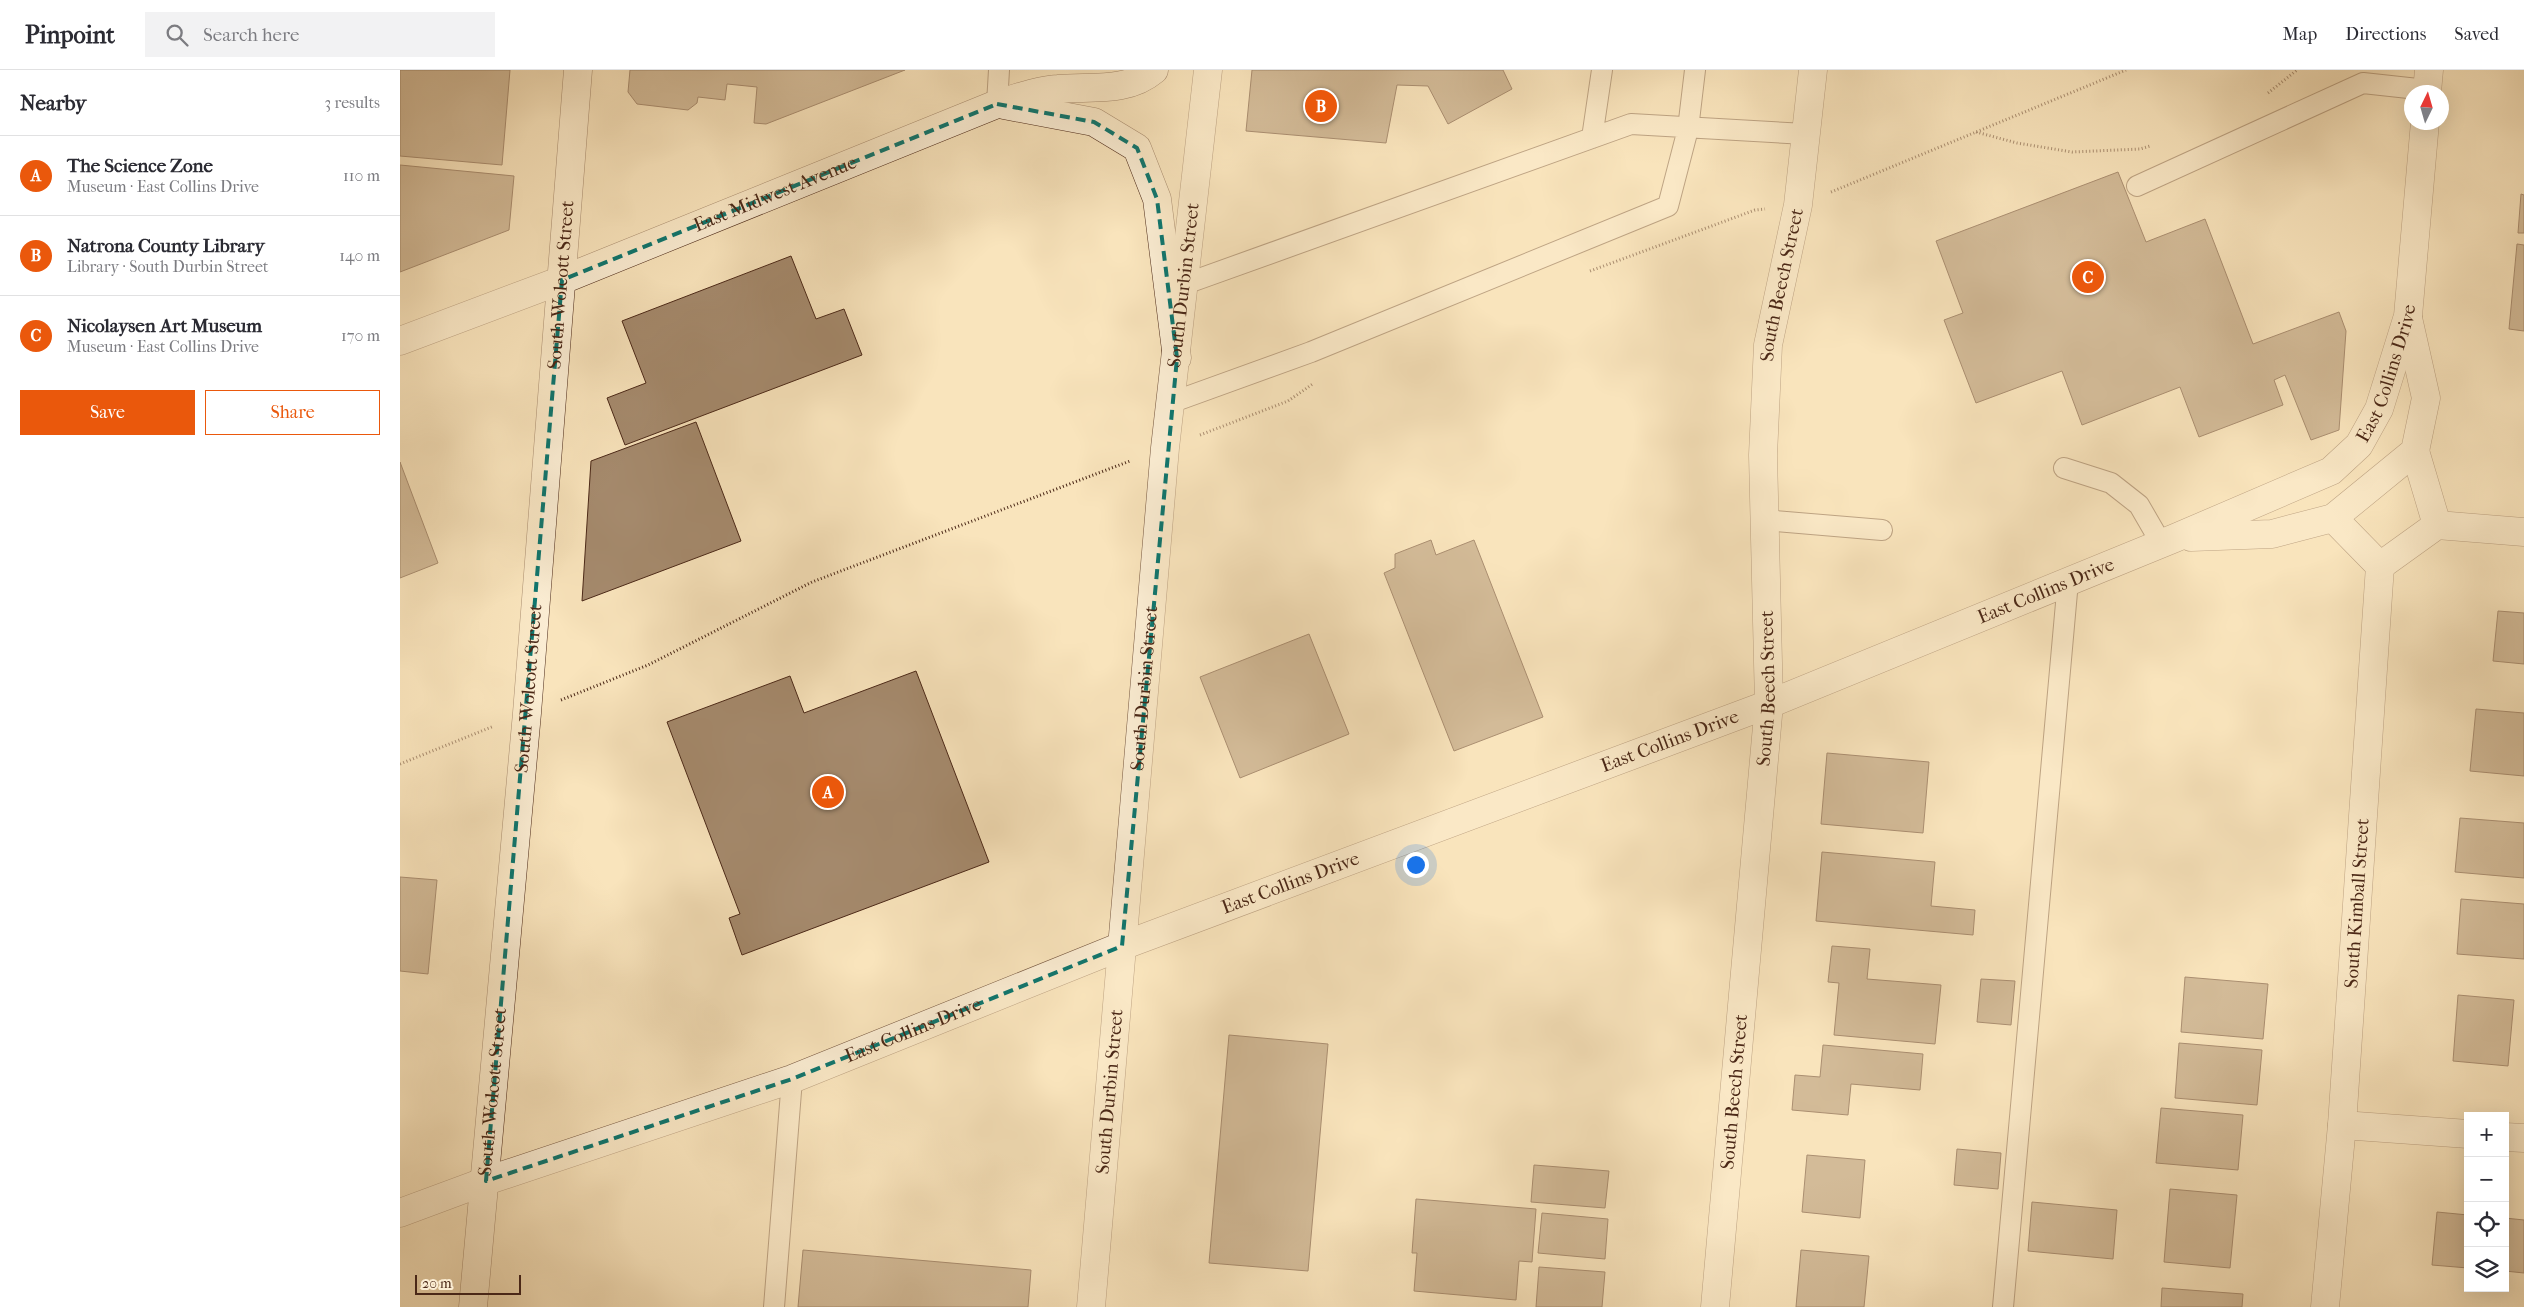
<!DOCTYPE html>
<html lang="en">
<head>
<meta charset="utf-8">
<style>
	body { margin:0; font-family:"IM FELL French Canon",serif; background:#f2f2f3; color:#2b2b33 }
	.controls { position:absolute; right:15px; bottom:15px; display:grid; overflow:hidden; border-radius:0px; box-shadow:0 5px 20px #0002 }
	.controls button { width:45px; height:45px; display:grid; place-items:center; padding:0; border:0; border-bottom:1px solid #e1e1e2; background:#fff; color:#2b2b33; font:25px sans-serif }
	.compass { position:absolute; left:2004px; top:15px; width:45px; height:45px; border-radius:50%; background:#fff; box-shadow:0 5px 20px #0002; rotate:5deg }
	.scale { position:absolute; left:15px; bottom:12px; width:106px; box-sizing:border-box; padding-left:5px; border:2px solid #4b2817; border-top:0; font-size:14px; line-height:18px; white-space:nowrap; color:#4b2817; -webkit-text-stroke:4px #fbedd3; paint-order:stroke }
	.you { position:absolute; left:1015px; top:794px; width:18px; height:18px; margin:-12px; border:4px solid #fff; border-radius:50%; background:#1a73e8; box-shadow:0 0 0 8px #1a73e833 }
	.badge { display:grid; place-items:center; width:32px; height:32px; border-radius:50%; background:#ea580c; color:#fff; font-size:16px; font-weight:700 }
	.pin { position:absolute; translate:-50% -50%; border:2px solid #fff; box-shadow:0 1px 5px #0006 }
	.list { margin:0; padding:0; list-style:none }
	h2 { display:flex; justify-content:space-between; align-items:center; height:65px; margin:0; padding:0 20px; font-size:21px }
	h2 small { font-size:16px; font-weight:400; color:#7c7c81 }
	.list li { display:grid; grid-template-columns:32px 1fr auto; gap:15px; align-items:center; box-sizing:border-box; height:80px; padding:0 20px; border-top:1px solid #e1e1e2 }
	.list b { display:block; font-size:19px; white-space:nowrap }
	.list p { margin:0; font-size:16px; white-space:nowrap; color:#7c7c81 }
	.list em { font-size:16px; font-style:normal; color:#7c7c81 }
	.actions { display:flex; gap:10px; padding:15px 20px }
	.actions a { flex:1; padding:11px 0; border:1px solid #ea580c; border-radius:0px; text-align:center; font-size:18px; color:#ea580c }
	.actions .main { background:#ea580c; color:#fff }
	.icon { flex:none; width:28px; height:28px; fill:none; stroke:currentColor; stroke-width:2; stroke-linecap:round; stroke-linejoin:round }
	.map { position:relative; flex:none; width:2124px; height:1237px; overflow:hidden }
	header { display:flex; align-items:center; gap:30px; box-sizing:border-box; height:70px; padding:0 25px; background:#fff; border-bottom:1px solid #e1e1e2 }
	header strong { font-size:24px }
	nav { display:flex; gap:28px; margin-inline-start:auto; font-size:18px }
	.search { width:350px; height:45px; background:#f2f2f3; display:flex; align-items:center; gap:12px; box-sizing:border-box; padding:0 18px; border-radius:0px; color:#7c7c81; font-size:19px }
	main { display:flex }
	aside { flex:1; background:#fff }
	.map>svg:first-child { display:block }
	.building { fill:#a58a6d; stroke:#4b2817 }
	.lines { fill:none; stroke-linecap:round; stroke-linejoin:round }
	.service-casing { stroke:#765740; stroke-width:22 }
	.minor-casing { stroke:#765740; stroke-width:29 }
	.secondary-casing { stroke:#4b2817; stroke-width:29 }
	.path { stroke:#4b2817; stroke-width:3; stroke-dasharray:1 2.5; stroke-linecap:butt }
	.service { stroke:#fbedd3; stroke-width:20 }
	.minor { stroke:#fbedd3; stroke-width:28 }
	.secondary { stroke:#fbedd3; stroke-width:28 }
	.marked { fill:none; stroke:#0f766e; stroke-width:4; stroke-dasharray:10 6; stroke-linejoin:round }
	.labels { text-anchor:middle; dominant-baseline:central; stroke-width:4; stroke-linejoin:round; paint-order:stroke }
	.street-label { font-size:19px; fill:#4b2817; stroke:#fbedd3 }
</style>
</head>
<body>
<header>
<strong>Pinpoint</strong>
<div class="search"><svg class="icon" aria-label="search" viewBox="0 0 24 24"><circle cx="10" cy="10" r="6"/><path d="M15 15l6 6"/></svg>Search here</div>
<nav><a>Map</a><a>Directions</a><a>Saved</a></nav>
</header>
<main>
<aside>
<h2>Nearby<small>3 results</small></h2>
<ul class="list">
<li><span class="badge">A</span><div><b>The Science Zone</b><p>Museum · East Collins Drive</p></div><em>110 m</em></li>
<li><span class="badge">B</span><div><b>Natrona County Library</b><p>Library · South Durbin Street</p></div><em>140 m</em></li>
<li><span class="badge">C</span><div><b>Nicolaysen Art Museum</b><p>Museum · East Collins Drive</p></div><em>170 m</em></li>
</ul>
<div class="actions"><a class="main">Save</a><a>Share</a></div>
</aside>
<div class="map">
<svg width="2124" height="1237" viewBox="0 0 2124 1237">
	<rect width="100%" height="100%" fill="#f9e4bc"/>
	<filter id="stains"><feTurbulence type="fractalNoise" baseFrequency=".004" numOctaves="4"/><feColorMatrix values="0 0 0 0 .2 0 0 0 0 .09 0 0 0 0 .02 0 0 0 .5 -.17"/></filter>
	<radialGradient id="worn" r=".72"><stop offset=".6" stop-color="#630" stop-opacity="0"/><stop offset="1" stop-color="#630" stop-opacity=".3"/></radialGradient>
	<path class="building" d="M0 0H110L102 95 0 86Z
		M230 0H505L366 54 354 53 357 17 327 14 325 30 298 27 297 33 288 40 237 34 228 22Z
		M852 0H1103L1112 19 1048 54 1028 16 997 15 986 73 846 61Z
		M0 95 114 106 109 160 0 202Z
		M1718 102 1746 172 1805 149 1853 274 1939 242 1946 261 1939 360 1911 370 1885 305 1874 310 1883 335 1799 367 1780 317 1682 355 1662 301 1576 333 1544 250 1563 243 1536 171Z
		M2121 124 2124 125V163H2118Z
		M2117 174 2124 175V261L2109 259Z
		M391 186 416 249 444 239 462 285 225 375 207 328 246 313 222 251Z
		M296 352 341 471 182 531 191 391Z
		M0 392 38 493 0 508Z
		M1031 470 1036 485 1074 470 1143 647 1054 681 984 503 995 498V484Z
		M2098 541 2124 543V594L2093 591Z
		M909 564 949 664 840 708 800 607Z
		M516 601 589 792 342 885 329 848 340 844 267 652 390 606 404 643Z
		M2076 639 2124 643V706L2070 701Z
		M1427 683 1529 692 1523 763 1421 754Z
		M2060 748 2124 753V808L2055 802Z
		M1422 782 1535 792 1531 836 1575 840 1573 865 1416 851Z
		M0 807 37 810 28 904 0 901Z
		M2061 829 2124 834V889L2057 884Z
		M1432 876 1470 879 1467 909 1541 915 1535 974 1434 965 1439 913 1428 912Z
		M1785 907 1868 914 1863 969 1781 962Z
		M1581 909 1615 911 1611 955 1577 952Z
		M2058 925 2114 930 2108 996 2053 991Z
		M829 965 928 974 908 1201 809 1193Z
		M1779 973 1862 980 1857 1035 1775 1028Z
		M1423 975 1523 984 1520 1020 1451 1014 1448 1045 1392 1040 1395 1005 1420 1007Z
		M1761 1038 1843 1045 1838 1100 1756 1093Z
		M1557 1079 1601 1083 1598 1119 1554 1115Z
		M1407 1085 1465 1090 1460 1148 1402 1142Z
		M1134 1095 1209 1101 1205 1138 1131 1132Z
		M1770 1119 1837 1125 1830 1198 1764 1192Z
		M1016 1129 1136 1139 1132 1192 1119 1191 1116 1230 1014 1221 1017 1183H1012Z
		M1632 1132 1717 1140 1713 1189 1628 1181Z
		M2037 1142 2068 1145V1198L2032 1195Z
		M1142 1143 1208 1149 1205 1189 1138 1183Z
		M2105 1148 2124 1150V1203L2105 1201Z
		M403 1180 631 1200 628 1237H398Z
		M1401 1180 1469 1186 1464 1237H1396Z
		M1139 1197 1205 1202 1202 1237H1136Z
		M1762 1218 1843 1224 1842 1237H1761Z"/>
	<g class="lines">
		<g class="service-casing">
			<path id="service" d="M597 34 599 0
				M1192 68 1202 0
				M1737 116 1963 13 2027 20
				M785 214 1231 54 1406 64
				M770 333 911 282 1268 136 1288 59 1295 0
				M1664 398 1711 413 1739 435 1761 473
				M1364 450 1482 460
				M374 1237 392 1009
				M1603 1237 1668 511"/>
		</g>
		<g class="minor-casing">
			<g id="minor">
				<path d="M2027 22 2029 0"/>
				<path d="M0 271 162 210"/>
				<path d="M2015 381 2037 455"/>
				<path d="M1791 467 1872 464 1933 448 2015 381 2026 328 2008 248"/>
				<path d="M1980 496 2037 455 2124 462"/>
				<path d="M1942 1055 2068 1064"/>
				<path d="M2105 1067 2124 1068"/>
				<path id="s1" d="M0 1143 86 1111 392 1009 722 876 1369 634 1775 468 1931 401 1959 375 1979 339 2008 246 2025 52"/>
				<path id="s2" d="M691 1237 765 378 808 0"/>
				<path id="s3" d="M1315 1237 1369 634 1363 385 1368 275 1398 135 1413 0"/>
				<path id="s4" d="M1925 1237 1942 1055 1980 496 1933 448"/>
			</g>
		</g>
		<g class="secondary-casing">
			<g id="secondary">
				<path d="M604 35 694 52 737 78 757 129 777 288"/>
				<path id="s5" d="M162 210 597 34C617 28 638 20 658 19 691 16 727 23 754 0"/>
				<path id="s6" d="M73 1237 127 643 178 0"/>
			</g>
		</g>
		<path class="path" d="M1868 23 1897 0
			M1576 62 1617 73 1672 82 1740 79 1750 76
			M1431 122 1726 0
			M1190 201 1355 140 1365 139
			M800 365 888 331 914 313
			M161 630 248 595 412 512 730 391
			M0 694 94 656"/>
		<use href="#service" class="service"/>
		<use href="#minor" class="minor"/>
		<use href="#secondary" class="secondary"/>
	</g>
	<path d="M0 0H2124V1237H0ZM597 34 694 52 737 78 757 129 777 288 722 876 392 1009 86 1111 162 210Z" fill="#f9e4bc" fill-opacity=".55" fill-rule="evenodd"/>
	<path class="marked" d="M597 34 694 52 737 78 757 129 777 288 722 876 392 1009 86 1111 162 210Z"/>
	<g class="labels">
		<g class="street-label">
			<text stroke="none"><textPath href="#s5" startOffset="230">East Midwest Avenue</textPath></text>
			<text stroke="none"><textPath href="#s3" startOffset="1026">South Beech Street</textPath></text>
			<text stroke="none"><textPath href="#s6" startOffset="1026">South Wolcott Street</textPath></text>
			<text stroke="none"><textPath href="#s2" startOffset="1026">South Durbin Street</textPath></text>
			<text stroke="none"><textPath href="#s1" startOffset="2185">East Collins Drive</textPath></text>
			<text stroke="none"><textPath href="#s1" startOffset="1760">East Collins Drive</textPath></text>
			<text stroke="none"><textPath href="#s2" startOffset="621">South Durbin Street</textPath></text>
			<text stroke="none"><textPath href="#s3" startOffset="621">South Beech Street</textPath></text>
			<text stroke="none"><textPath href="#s6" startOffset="621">South Wolcott Street</textPath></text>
			<text stroke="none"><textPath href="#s1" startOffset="1355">East Collins Drive</textPath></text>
			<text stroke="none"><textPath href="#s1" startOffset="950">East Collins Drive</textPath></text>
			<text stroke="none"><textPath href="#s4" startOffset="405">South Kimball Street</textPath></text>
			<text stroke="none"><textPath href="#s1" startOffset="545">East Collins Drive</textPath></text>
			<text stroke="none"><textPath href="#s3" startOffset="216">South Beech Street</textPath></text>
			<text stroke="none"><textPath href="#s6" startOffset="216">South Wolcott Street</textPath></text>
			<text stroke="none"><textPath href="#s2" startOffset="216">South Durbin Street</textPath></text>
		</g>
	</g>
	<rect width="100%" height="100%" filter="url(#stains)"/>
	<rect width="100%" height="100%" fill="url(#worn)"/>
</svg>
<div class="controls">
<button>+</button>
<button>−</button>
<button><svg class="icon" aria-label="locate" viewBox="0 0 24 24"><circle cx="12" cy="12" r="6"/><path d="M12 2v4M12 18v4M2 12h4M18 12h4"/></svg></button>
<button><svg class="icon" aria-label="layers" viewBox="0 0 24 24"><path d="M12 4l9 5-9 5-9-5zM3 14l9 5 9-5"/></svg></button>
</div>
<svg class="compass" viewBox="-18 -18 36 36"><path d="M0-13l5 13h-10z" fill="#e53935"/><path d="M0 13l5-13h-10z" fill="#7c7c81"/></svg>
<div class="scale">20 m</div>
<div class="you"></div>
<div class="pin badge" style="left:428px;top:722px">A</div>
<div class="pin badge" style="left:921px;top:36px">B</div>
<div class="pin badge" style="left:1688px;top:207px">C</div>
</div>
</main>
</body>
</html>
